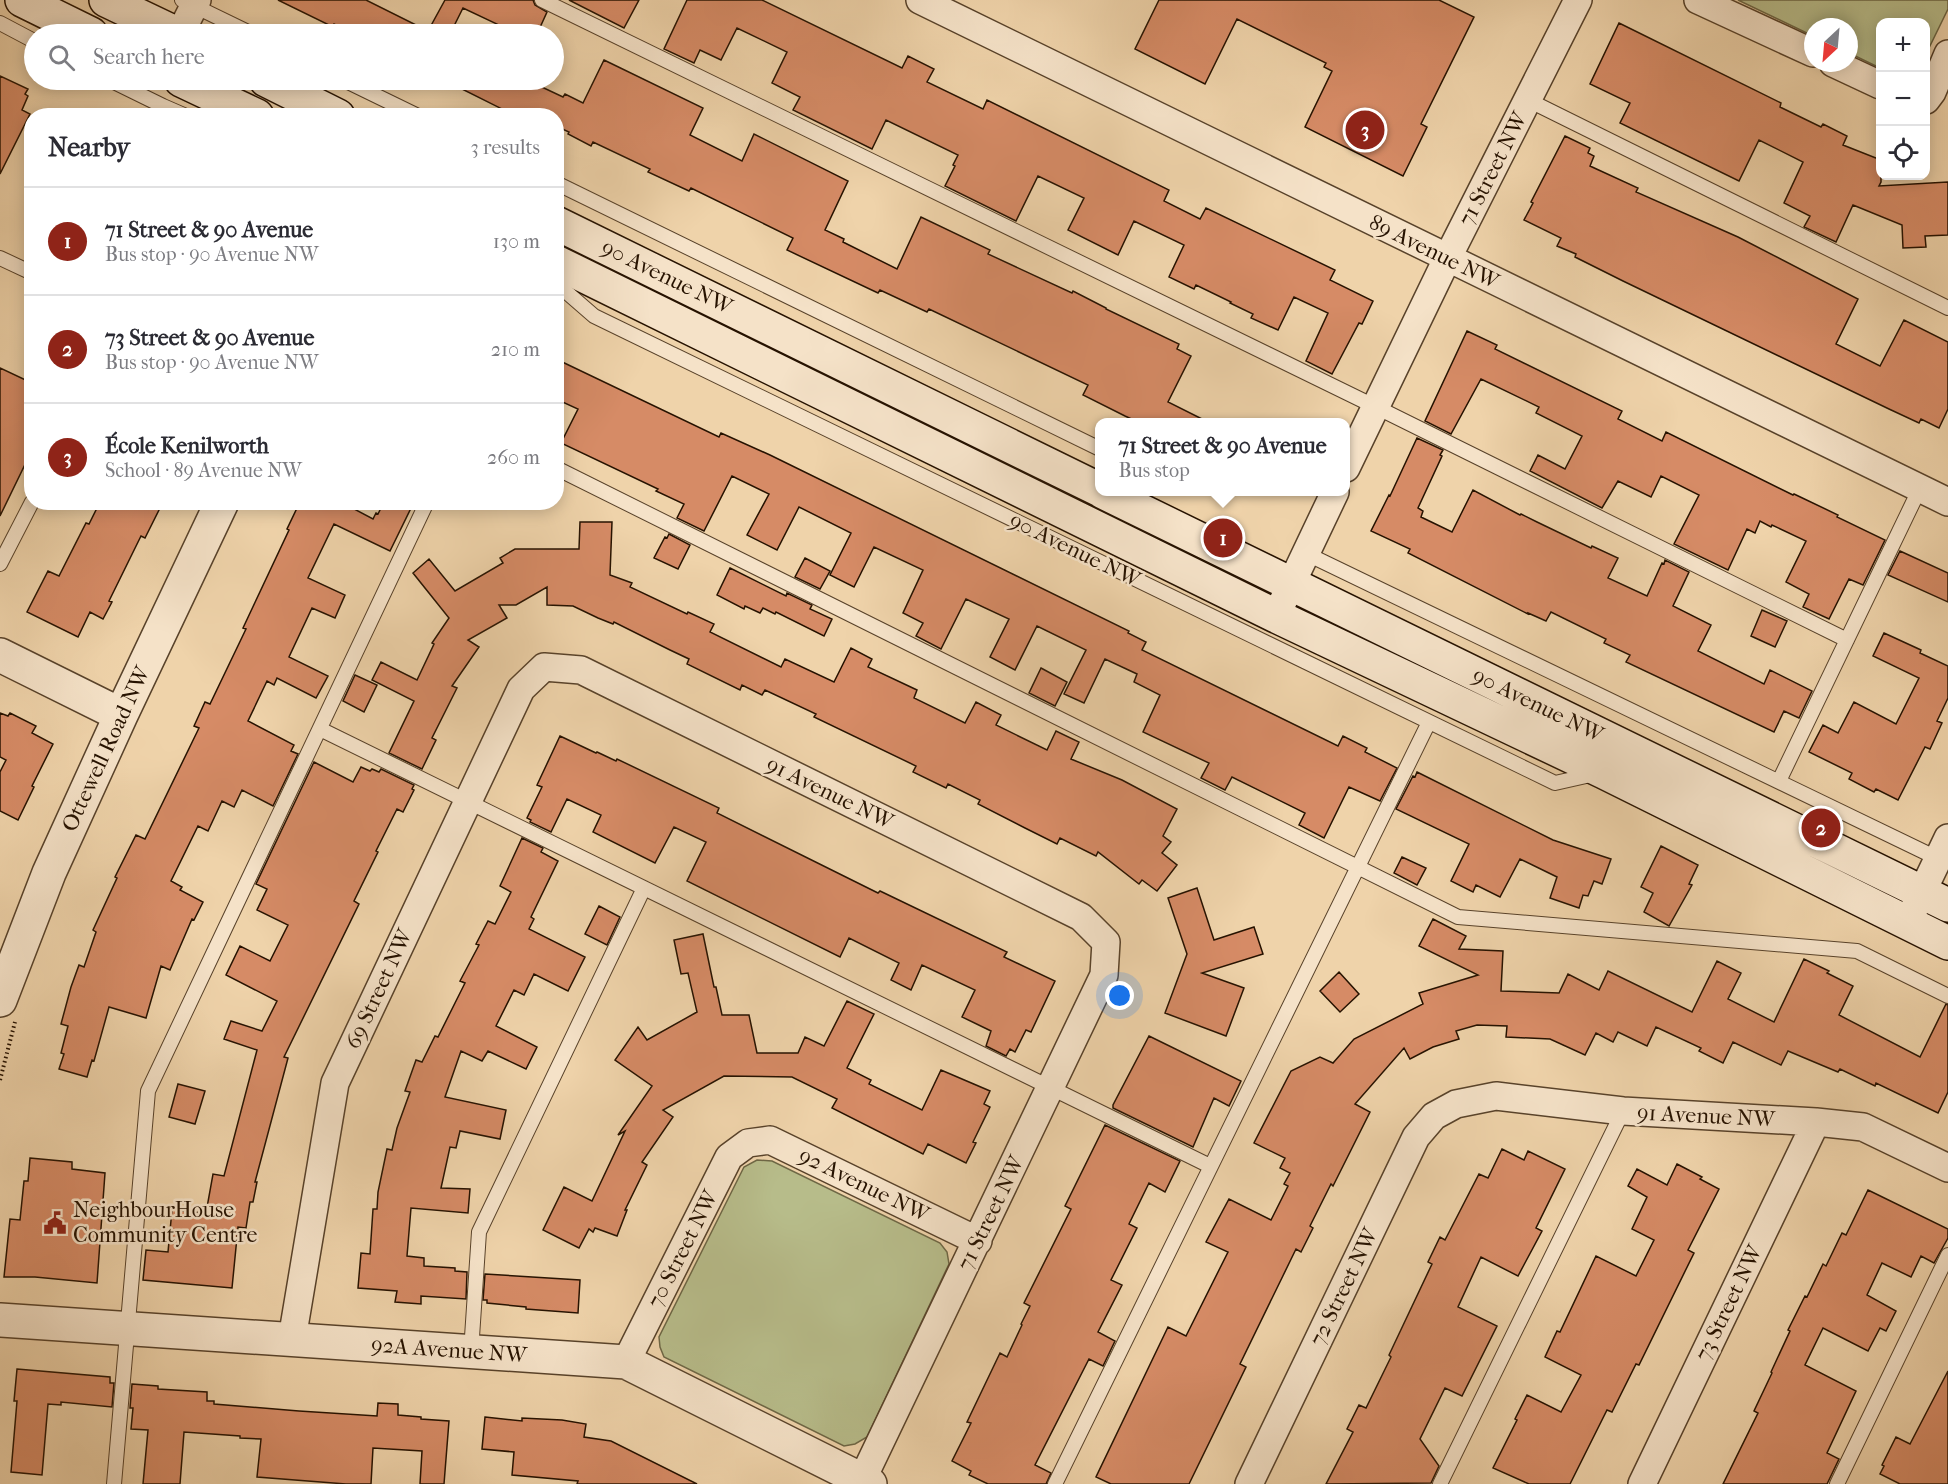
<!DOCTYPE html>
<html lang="en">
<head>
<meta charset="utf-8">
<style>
	body { margin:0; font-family:"IM FELL French Canon",serif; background:#f7f7f7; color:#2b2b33 }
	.controls { position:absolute; right:18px; top:18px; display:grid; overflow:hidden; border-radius:12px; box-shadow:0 3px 15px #0003 }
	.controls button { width:54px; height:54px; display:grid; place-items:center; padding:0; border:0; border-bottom:2px solid #e1e1e2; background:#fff; color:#2b2b33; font:30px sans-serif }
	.compass { position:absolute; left:1804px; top:18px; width:54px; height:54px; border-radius:50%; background:#fff; box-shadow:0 3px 15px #0003; rotate:206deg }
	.you { position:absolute; left:1120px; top:996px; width:21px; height:21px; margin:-15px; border:4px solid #fff; border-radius:50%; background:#1a73e8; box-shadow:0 0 0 9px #1a73e833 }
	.badge { display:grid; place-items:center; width:39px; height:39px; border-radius:50%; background:#8f2418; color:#fff; font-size:20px; font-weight:700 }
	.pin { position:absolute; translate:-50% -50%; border:3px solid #fff; box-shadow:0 2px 6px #0006 }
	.popup { position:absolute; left:1095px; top:418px; width:255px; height:78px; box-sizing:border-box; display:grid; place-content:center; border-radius:12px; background:#fff; filter:drop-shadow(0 2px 4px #0005); font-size:20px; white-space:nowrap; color:#7c7c81 }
	.popup b { font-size:22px; color:#2b2b33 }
	.popup::after { content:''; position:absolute; left:50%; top:100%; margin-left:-12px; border:12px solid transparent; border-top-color:#fff }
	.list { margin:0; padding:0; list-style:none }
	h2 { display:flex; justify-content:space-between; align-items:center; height:78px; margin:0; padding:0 24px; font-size:26px }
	h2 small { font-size:20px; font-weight:400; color:#7c7c81 }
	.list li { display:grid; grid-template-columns:39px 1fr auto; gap:18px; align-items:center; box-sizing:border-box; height:108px; padding:0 24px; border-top:2px solid #e1e1e2 }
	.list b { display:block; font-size:22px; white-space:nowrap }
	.list p { margin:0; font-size:20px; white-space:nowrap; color:#7c7c81 }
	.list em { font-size:20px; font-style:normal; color:#7c7c81 }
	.icon { flex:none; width:33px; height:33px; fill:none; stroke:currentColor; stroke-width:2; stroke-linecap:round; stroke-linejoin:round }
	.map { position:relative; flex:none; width:1948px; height:1484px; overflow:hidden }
	.search { position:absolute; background:#fff; box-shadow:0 3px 15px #0003; left:24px; top:24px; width:540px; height:66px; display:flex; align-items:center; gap:15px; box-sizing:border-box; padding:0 21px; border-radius:33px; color:#7c7c81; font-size:22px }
	.panel { position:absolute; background:#fff; box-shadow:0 3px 15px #0003; left:24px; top:108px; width:540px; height:402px; border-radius:24px }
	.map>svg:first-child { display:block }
	.green { fill:#b7bc8a; stroke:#6e6745; stroke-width:1.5 }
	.building { fill:#d68b66; stroke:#261200; stroke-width:1.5 }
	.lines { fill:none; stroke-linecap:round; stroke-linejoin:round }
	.service-casing { stroke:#58422a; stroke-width:16 }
	.minor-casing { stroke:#58422a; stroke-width:30 }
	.tertiary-casing { stroke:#58422a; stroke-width:36 }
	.secondary-casing { stroke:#261200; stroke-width:36 }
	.path { stroke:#261200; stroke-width:4; stroke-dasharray:1.5 3; stroke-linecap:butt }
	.service { stroke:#f5e2c8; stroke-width:14 }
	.minor { stroke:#f5e2c8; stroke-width:27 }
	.tertiary { stroke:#f5e2c8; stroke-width:33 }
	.secondary { stroke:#f5e2c8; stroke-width:33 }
	.labels { text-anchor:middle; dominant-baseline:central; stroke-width:5; stroke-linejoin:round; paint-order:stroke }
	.street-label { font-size:22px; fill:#261200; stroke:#f5e2c8 }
	.poi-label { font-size:22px; fill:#261200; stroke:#f5e2c8; text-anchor:start }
</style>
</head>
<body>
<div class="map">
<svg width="1948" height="1484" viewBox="0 0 1948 1484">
	<rect width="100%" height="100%" fill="#efd3aa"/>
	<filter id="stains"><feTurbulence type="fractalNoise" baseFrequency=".00333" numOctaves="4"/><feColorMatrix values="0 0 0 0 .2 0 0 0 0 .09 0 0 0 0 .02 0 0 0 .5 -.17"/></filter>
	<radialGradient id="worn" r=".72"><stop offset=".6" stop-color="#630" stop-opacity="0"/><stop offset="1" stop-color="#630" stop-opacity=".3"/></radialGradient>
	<path class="green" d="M1738 0H1948V9L1926 54V22H1880V68L1849 53V27H1813V36Z
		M757 1160 772 1161 940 1243 947 1252 949 1264 867 1437 855 1444 844 1446 664 1357 660 1347 659 1337 744 1167Z"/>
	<path class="building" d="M278 0H366L428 31 445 0H533L535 5 547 12 537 34H518L463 8 450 34H356L334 24 333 27Z
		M569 0H639L624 28Z
		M687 0H762L902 68 908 56 934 69 927 82 983 109 987 100 1169 190 1164 201 1200 219 1206 208 1335 270 1330 280 1373 301 1362 324 1359 323 1332 374 1306 361 1328 313 1294 297 1278 330 1251 318 1253 314 1230 303 1231 302 1196 285 1194 289 1169 277 1184 245 1134 221 1118 255 1068 230 1084 198 1038 176 1016 221 945 186 955 166 953 165 958 155 886 120 872 149 793 110 800 97 772 83 787 52 737 28 721 60 700 50 694 63 664 49Z
		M1159 0H1439L1474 17 1421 124 1427 127 1403 176 1305 127 1332 71 1324 67 1326 63 1237 19 1205 84 1135 49Z
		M1619 23 1781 103 1780 107 1821 127 1823 124 1847 136 1843 145 1881 160V182L1879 186 1948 182V235L1925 236 1926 247 1903 248 1902 225 1853 205 1836 242 1804 227 1810 216 1784 203 1803 162 1759 140 1739 181 1620 123 1630 103 1590 84Z
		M604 60 703 108 690 135 742 161 754 134 848 181 825 230 844 239 843 242 897 269 921 217 990 250 988 254 1072 293 1073 291 1106 308V309L1179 344 1177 349 1191 356 1168 402 1210 423H1140L1125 416 1083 395 1088 385 929 309 927 312 880 290 878 293 787 250 793 238 691 188 689 191 648 172 650 169 593 142 591 146 568 134 569 132 556 126V116H516L444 80H527L563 97 565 94 583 103Z
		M0 76 28 89 25 94 28 96 22 110 30 114 0 174Z
		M1565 136 1590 148 1588 153 1594 156 1590 166 1638 188 1636 192 1738 237 1858 299 1836 344 1880 366 1904 320 1948 342V409L1939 428 1921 419 1919 423 1889 409 1623 281 1575 257 1576 254 1557 246 1561 238 1524 220 1533 203 1531 202Z
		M1467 331 1497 345 1495 349 1622 411 1618 419 1662 441 1666 432 1793 495 1794 494 1838 515 1837 517 1885 540 1863 585 1849 579 1829 619 1803 607 1809 594 1786 582 1806 541 1772 525 1771 527 1760 521 1755 533 1747 529 1728 570 1674 544 1699 495 1661 476 1651 497 1618 481 1602 508 1530 471 1538 455 1565 469 1582 436 1536 413 1539 407 1481 379 1451 434 1425 421Z
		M556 359 719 437 721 433 770 455 1129 631 1128 633 1146 642 1142 650 1338 746 1343 736 1367 748 1365 752 1397 768 1380 801 1349 787 1324 838 1299 825 1305 813 1232 777 1225 790 1201 778 1209 763 1143 732 1160 695 1134 682 1137 674 1105 659 1084 703 1064 694 1086 650 1037 626 1015 670 990 657 1009 619 966 599 941 649 916 636 923 623 903 613 923 570 874 547 854 587 830 575 851 533 799 507 777 550 747 535 769 494 732 476 704 531 677 518 684 504 656 491 658 489 561 443 578 409 556 399Z
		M0 368 32 383V450L0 516Z
		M1417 438 1443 450 1440 455 1442 456 1418 508 1423 511 1421 517 1452 532 1473 490 1520 515 1521 514 1537 522 1591 548 1592 546 1618 558 1608 578 1647 596 1662 563 1664 564 1665 560 1689 572 1673 606 1711 625 1698 651 1764 684 1770 670 1812 691 1799 718 1784 711 1774 732 1626 662 1630 655 1604 643 1606 639 1551 612 1546 621 1528 613V614L1408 553 1410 549 1371 531 1389 495 1390 496Z
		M100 502H163L145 538 141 536 109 601 112 602 103 619 90 612 78 637 27 612 48 571 59 576 86 523 89 524Z
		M307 502H341L373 519 376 513 378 514 384 502H414L390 551 334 524 308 578 345 595 335 618 312 608 289 657 328 676 316 698 277 678 274 685 267 681 248 721 294 745 291 751 298 754 273 806 242 790 234 807 222 801 208 831 198 826 171 881 182 887 180 890 203 902 194 920 192 919 170 970 161 966 146 1018 109 1007 94 1061 92 1060 87 1077 59 1069 64 1054 61 1053 68 1026 61 1024 71 987 79 965 84 967 96 932 93 930 117 878 115 877 136 835 145 839 199 728 194 726 205 702 210 704 246 629 243 628 289 530 287 529 298 506 304 509Z
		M580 522H612L610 575 632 583 630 587 687 614 688 612 714 624 710 632 781 667 785 659 834 682 851 648 872 659 868 667 917 690 914 698 965 723 976 702 1001 715 996 725 1047 750 1056 731 1079 742 1071 759 1122 780 1177 809 1163 836 1171 842 1162 853 1177 865 1157 891 1142 880 1139 884 1098 852 1096 856 1060 838 1057 844 1025 828 978 804 980 800 948 784 946 788 913 772 916 766 814 717 816 714 765 690 762 695 742 685 740 690 687 664 689 659 670 650 614 622 613 624 598 618 573 606 547 605V587L516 605H499L507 618 468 640 479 647 452 686 457 688 432 738 436 740 422 769 389 753 414 701 372 680 381 662 417 680 434 644 432 643 449 618 413 573 429 559 455 591 503 563 500 558 515 549H579Z
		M669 534 690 545 678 569 654 558 665 537 667 538Z
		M1900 551 1948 573V602L1888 575Z
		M805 558 830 571 820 589 795 577Z
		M730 568 786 596 787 593 812 605 810 609 832 619 824 636 776 612 775 614 763 608 760 613 745 606 744 609 717 595Z
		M1762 610 1787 621 1775 647 1751 636Z
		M1884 633 1921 650 1920 653 1948 666V698L1937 721 1942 723 1930 749 1925 747 1898 800 1876 789 1874 792 1849 779 1852 773 1809 752 1823 725 1838 733 1854 702 1896 724 1919 678 1873 656Z
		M1041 668 1067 682 1055 706 1029 693Z
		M355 675 377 685 364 712 343 701Z
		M0 713 8 716 10 713 36 726 32 733 53 744 32 786 34 787 18 820 0 811V772L6 760 0 757Z
		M560 736 596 753 597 752 616 761 617 759 719 808 717 813 878 893 880 891 1007 952 1004 957 1055 981 1031 1032 1026 1030 1015 1052 1010 1049 1006 1056 986 1046 991 1031 962 1017 975 990 922 965 911 990 891 980 899 963 849 938 840 957 687 881 706 842 674 827 655 863 593 832 601 815 567 799 551 832 530 822 531 820 527 818 542 787 537 785Z
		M314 762 353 782 361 767 370 771 372 769 379 772 381 769 414 785 412 789 414 790 403 812 397 809 376 851 378 852 354 901 359 904 284 1057 288 1058 255 1182H257L253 1202H250L246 1228 238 1227 232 1288 143 1280 146 1250 168 1252 172 1210 206 1213 213 1174 224 1176 257 1050 224 1039 231 1021 262 1031 277 1001 226 975 240 946 270 961 288 925 257 910 267 889 256 884Z
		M1417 772 1553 840 1611 859 1602 884 1594 881 1588 896 1583 895 1579 908 1550 898 1557 877 1520 859 1500 897 1476 885 1473 892 1451 881 1469 844 1396 809 1413 776 1415 777Z
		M522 838 543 848 541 852 558 861 531 917 534 919 529 929 585 957 568 991 534 974 524 995 514 990 496 1026 537 1047 526 1069 488 1051 482 1061 461 1051 445 1097 506 1110 500 1139 460 1131 456 1148 450 1147 441 1188 470 1189 468 1213 411 1208 407 1256 424 1258V1266L455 1268V1271L467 1272 466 1299 421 1296V1304L395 1302 397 1291 358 1288 361 1253 370 1254 373 1209H377L378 1192 387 1149 392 1150 397 1128 410 1092 405 1091 416 1060 422 1062 435 1036 438 1037 465 983 460 981 479 945 476 944 488 921 495 924 511 892 500 886Z
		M1661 846 1698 865 1689 884 1692 885 1669 926 1644 912 1653 893 1641 887Z
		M1402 857 1426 868 1417 885 1394 873Z
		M1197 888 1214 940 1254 927 1263 954 1202 973 1244 988 1226 1036 1165 1013 1187 954 1168 898Z
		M599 906 620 917 607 945 585 934Z
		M1433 919 1466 936 1459 949 1503 951 1501 991 1559 993 1568 974 1599 990 1608 971 1692 1012 1717 961 1741 973 1728 999 1774 1022 1804 959 1829 971 1827 973 1853 986 1839 1015 1920 1057 1946 1004 1948 1005V1092L1938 1113 1876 1083 1875 1086 1840 1069 1838 1072 1788 1051 1781 1065 1733 1042 1723 1063 1699 1051 1701 1048 1656 1027 1647 1046 1618 1032 1613 1042 1596 1033 1585 1055 1550 1039 1506 1037 1507 1026 1477 1025 1456 1031 1459 1039 1433 1047 1410 1059 1404 1048 1355 1104 1370 1112 1333 1186 1331 1184 1310 1226 1313 1228 1301 1252 1296 1249 1240 1364 1246 1367 1189 1484H1111L1096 1477 1168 1327 1186 1336 1228 1252 1206 1242 1229 1199 1271 1220 1288 1186 1284 1184 1290 1173 1280 1168 1285 1158 1254 1143 1291 1071 1320 1057 1333 1063 1354 1039 1423 1004 1419 993 1478 975 1419 946Z
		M703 934 714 987H716L722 1015H749L757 1053H798L805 1037 824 1046 847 1001 874 1014 847 1068 871 1080 869 1084 922 1110 941 1070 990 1091 984 1104 990 1107 973 1142 976 1143 966 1163 928 1144 923 1154 832 1108 837 1099 792 1077 724 1076 663 1110 673 1117 642 1162 647 1165 625 1210H627L617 1236 595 1228 593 1232 589 1229 579 1248 543 1230 564 1187 592 1201 625 1131 618 1135 652 1086 615 1060 638 1027 647 1040 697 1012 688 973 681 974 674 940Z
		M1339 972 1359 994 1340 1012 1320 991Z
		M1149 1036 1241 1081 1229 1106 1214 1098 1193 1147 1113 1108V1105Z
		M178 1084 205 1091 195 1124 169 1117Z
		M1105 1125 1180 1161 1165 1192 1149 1183 1129 1224 1137 1228 1111 1280 1122 1285 1098 1332 1115 1341 1103 1366 1089 1359 1035 1465 1051 1473 1046 1484H988L969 1475 971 1471 952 1461 971 1423 967 1422 1000 1353 1007 1357 1022 1325 1021 1324 1030 1306 1024 1303 1071 1209 1065 1206Z
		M1502 1149 1524 1160 1528 1151 1565 1169 1536 1228 1542 1231 1518 1276 1481 1257 1458 1307 1497 1326 1462 1396 1445 1388 1420 1439 1439 1466 1431 1483 1326 1484 1353 1432 1347 1429 1359 1405 1366 1408 1391 1357 1389 1355 1432 1264 1428 1262 1440 1237 1445 1240 1479 1174 1488 1178Z
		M30 1158 72 1162V1169L105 1173 97 1283 35 1277H4L10 1219 20 1220 24 1181H28Z
		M1677 1164 1702 1177 1700 1179 1719 1189 1688 1250 1694 1253 1639 1365 1636 1364 1612 1412 1607 1410 1570 1484H1529L1493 1468 1517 1420 1515 1419 1527 1395 1561 1412 1581 1375 1545 1357 1557 1331 1560 1332 1596 1256 1636 1276 1654 1240 1632 1229 1647 1197 1628 1186 1637 1169 1667 1185Z
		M1868 1190 1948 1229V1238L1934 1263 1921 1256 1911 1277 1882 1263 1867 1295 1896 1311 1886 1331 1880 1328 1868 1351 1823 1328 1805 1365 1856 1391 1827 1453 1839 1459 1827 1484H1723L1758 1413 1754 1411 1772 1373 1771 1372 1790 1331 1788 1330 1805 1296 1807 1297 1823 1264 1826 1266 1842 1233 1846 1235Z
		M485 1274 580 1280 578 1313 526 1309V1307L487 1303V1300H483Z
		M17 1369 110 1377V1383H114L112 1407 61 1402V1405L48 1404 42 1475 11 1472 17 1401H14Z
		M1948 1371V1484H1900L1880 1474 1884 1466 1882 1465 1896 1437 1910 1444Z
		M132 1384 158 1386V1389L207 1392V1401H214V1404L299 1411 377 1416 378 1403 398 1404V1415L421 1417V1419L449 1421 444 1484H420L422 1451 373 1448 371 1484H346L257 1477 261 1439 240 1438V1436L184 1432 180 1484H143L148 1430 131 1429 133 1408H130Z
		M485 1417 522 1421V1418L562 1420 586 1424 584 1437 611 1441 697 1484H577L578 1481 512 1475 514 1452 482 1449Z"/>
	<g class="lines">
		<g class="service-casing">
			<path id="service" d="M182 0 252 34
				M542 0 1376 407 1847 640
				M0 23 34 41
				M110 80 163 106 186 116
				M344 80 418 116
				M1528 100 1948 308
				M556 183 1100 449
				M0 258 32 273
				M556 283 594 316 1555 783 1595 774
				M556 468 1458 917 1857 951 1948 996
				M1305 553 1941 860
				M0 564 32 502
				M320 729 1210 1166
				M1779 781 1920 488
				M471 1352 479 1232 644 888
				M114 1484 148 1091 427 502
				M1055 1484 1429 722
				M1440 1484 1623 1111
				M1837 1484 1948 1255"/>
		</g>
		<g class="minor-casing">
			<path id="minor" d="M920 0 1948 502
				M1698 0 1813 53
				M180 34 197 0
				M1833 63 1880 85
				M1926 100 1932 92 1948 54
				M1346 468 1447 259 1578 0
				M1276 616 1335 492
				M1913 911 1948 838
				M292 1339 335 1083 521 689 544 667 581 670 1081 917 1106 942 1104 975 862 1480
				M626 1362 729 1157 748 1143 770 1140 978 1241
				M1249 1484 1416 1137 1434 1116 1456 1104 1496 1096 1623 1111 1816 1122 1863 1127 1948 1168
				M1642 1484 1816 1122"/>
		</g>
		<g class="tertiary-casing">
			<path id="tertiary" d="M0 655 121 715
				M0 1000 49 873 121 715 222 502
				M0 1320 626 1362 870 1484"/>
		</g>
		<g class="secondary-casing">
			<path id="secondary" d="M22 0 91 34
				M106 0 177 34
				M181 80 257 116
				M266 80 338 116
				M556 223 1100 490
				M556 262 1276 616 1604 772 1948 943
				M1103 492 1948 905"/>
		</g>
		<path class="path" d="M0 1080 15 1022"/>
		<use href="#service" class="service"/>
		<use href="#minor" class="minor"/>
		<use href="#tertiary" class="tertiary"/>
		<use href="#secondary" class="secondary"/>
	</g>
	<defs>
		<g id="civic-bare" transform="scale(1.8)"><path d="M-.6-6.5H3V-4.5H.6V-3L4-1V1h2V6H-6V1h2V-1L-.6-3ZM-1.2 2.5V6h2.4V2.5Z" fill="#8f2418" stroke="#f5e2c8" stroke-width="2.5" paint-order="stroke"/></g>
	</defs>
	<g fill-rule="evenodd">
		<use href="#civic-bare" x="55" y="1223"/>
	</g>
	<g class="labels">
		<g class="street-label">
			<text transform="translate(1493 169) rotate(-63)">71 Street NW</text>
			<text transform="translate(1434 252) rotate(26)">89 Avenue NW</text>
			<text transform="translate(667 277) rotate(26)">90 Avenue NW</text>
			<text transform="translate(1075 550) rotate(26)">90 Avenue NW</text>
			<text transform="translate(1538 705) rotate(26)">90 Avenue NW</text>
			<text transform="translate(106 749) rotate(-65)">Ottewell Road NW</text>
			<text transform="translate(830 793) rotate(26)">91 Avenue NW</text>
			<text transform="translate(379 989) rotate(-65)">69 Street NW</text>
			<text transform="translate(1706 1116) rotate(3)">91 Avenue NW</text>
			<text transform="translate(864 1185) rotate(26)">92 Avenue NW</text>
			<text transform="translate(991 1213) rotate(-64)">71 Street NW</text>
			<text transform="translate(683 1249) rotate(-63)">70 Street NW</text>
			<text transform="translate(1344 1287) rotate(-64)">72 Street NW</text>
			<text transform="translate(1729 1303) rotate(-64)">73 Street NW</text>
			<text transform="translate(449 1350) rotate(4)">92A Avenue NW</text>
		</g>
		<g class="poi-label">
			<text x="73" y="1210">NeighbourHouse<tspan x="73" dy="25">Community Centre</tspan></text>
		</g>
	</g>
	<rect width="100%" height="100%" filter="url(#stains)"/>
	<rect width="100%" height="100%" fill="url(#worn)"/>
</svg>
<div class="controls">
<button>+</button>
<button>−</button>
<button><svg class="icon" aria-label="locate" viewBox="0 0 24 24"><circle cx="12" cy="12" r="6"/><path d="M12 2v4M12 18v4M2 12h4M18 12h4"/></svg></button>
</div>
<svg class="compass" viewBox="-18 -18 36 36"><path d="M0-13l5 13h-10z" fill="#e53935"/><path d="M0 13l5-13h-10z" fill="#7c7c81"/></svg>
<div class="you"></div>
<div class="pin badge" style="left:1223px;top:538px">1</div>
<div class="popup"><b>71 Street &amp; 90 Avenue</b>Bus stop</div>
<div class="pin badge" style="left:1821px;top:828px">2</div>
<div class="pin badge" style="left:1365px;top:130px">3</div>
<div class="search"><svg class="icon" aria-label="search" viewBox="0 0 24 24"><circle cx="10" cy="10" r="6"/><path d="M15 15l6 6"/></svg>Search here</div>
<section class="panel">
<h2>Nearby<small>3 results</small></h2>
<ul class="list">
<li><span class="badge">1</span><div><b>71 Street &amp; 90 Avenue</b><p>Bus stop · 90 Avenue NW</p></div><em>130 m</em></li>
<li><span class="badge">2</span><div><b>73 Street &amp; 90 Avenue</b><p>Bus stop · 90 Avenue NW</p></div><em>210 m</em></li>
<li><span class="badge">3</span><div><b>École Kenilworth</b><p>School · 89 Avenue NW</p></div><em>260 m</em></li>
</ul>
</section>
</div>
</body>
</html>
